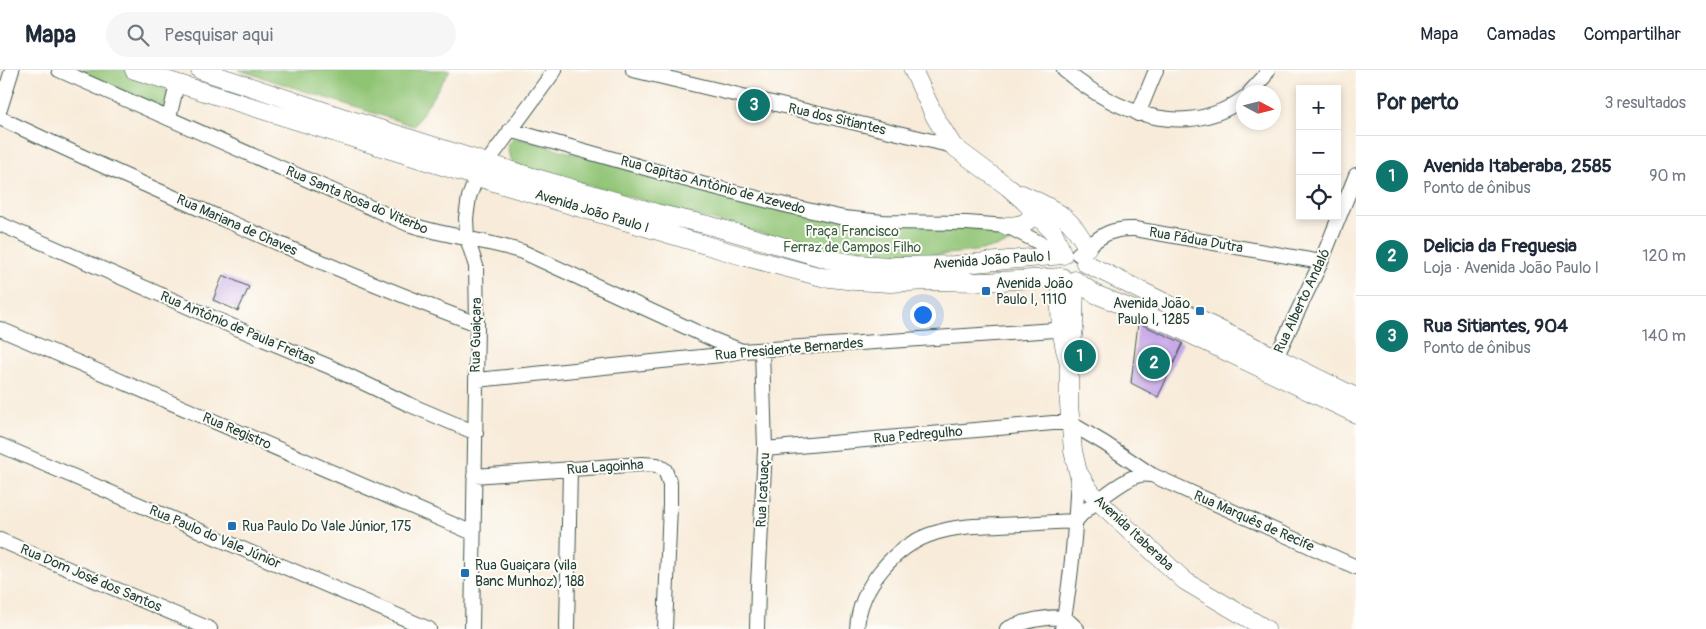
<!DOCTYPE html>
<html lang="pt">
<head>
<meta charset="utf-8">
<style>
	body { margin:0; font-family:Pangolin,sans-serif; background:#f6f6f7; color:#1f2937 }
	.controls { position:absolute; right:15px; top:15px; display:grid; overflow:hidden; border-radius:0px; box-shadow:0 2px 8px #0003 }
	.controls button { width:45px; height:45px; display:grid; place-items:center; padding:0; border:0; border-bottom:1px solid #e0e1e3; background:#fff; color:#1f2937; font:25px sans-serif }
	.compass { position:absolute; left:1236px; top:15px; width:45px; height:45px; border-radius:50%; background:#fff; box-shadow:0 2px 8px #0003; rotate:97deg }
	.you { position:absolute; left:922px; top:244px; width:18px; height:18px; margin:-12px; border:4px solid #fff; border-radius:50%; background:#1a73e8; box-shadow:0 0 0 8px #1a73e833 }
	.badge { display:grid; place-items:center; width:32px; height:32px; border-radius:50%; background:#0f766e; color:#fff; font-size:16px; font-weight:700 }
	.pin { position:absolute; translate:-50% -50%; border:2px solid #fff; box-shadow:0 1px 5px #0006 }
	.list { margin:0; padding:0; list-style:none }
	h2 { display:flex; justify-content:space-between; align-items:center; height:65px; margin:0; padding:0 20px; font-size:21px }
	h2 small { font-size:16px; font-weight:400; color:#747a83 }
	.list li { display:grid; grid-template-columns:32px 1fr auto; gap:15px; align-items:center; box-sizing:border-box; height:80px; padding:0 20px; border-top:1px solid #e0e1e3 }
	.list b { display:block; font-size:19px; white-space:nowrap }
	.list p { margin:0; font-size:16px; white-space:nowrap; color:#747a83 }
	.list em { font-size:16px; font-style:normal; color:#747a83 }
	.icon { flex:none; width:28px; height:28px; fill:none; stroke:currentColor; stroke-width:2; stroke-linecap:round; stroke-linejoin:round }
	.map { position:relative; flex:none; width:1356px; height:559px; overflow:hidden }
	header { display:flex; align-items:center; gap:30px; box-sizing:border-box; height:70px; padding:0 25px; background:#fff; border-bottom:1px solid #e0e1e3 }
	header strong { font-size:24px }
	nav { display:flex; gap:28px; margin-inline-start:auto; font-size:18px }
	.search { width:350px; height:45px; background:#f6f6f7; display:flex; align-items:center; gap:12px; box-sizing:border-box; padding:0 18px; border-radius:28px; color:#747a83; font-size:19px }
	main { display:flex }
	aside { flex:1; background:#fff }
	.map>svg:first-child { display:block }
	.green { fill:#90c475; stroke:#588054 }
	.building { fill:#c8a9e8 }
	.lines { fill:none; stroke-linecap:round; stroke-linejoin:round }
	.minor-casing { stroke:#40574d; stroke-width:16 }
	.major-casing { stroke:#40574d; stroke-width:19 }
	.minor { stroke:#fff; stroke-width:14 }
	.major { stroke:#fff; stroke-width:18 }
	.poi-dot { fill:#1f6fb2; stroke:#fdfcf7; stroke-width:2 }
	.labels { text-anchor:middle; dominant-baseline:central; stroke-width:4; stroke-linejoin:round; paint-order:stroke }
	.street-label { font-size:14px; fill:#1f3d34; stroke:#fdfcf7 }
	.park-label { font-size:14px; fill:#3b5f44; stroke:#fdfcf7 }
	.poi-label { font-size:14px; fill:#1f3d34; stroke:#fdfcf7; text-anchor:start }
</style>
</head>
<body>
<header>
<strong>Mapa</strong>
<div class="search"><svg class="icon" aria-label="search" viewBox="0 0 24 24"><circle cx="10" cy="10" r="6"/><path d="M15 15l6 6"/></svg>Pesquisar aqui</div>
<nav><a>Mapa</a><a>Camadas</a><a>Compartilhar</a></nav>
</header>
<main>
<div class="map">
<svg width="1356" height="559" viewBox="0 0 1356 559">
	<rect width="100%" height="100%" fill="#fdfcf7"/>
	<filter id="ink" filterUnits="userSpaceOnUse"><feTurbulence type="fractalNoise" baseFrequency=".02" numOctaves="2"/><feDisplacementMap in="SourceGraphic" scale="10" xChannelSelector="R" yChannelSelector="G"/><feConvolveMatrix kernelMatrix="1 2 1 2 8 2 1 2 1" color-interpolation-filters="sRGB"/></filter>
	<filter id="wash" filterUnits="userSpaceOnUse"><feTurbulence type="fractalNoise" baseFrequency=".0096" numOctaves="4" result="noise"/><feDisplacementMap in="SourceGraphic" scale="20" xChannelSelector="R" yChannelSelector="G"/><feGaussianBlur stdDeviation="1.12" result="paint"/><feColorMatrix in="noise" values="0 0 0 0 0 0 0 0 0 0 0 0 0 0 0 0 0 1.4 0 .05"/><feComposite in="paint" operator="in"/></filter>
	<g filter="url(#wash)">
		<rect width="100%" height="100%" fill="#f8ebd9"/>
		<path class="green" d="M73 0H134L165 10 173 47Z
			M239 0H450L414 56Z
			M513 68 525 70 780 141 1005 159 1011 172C991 180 969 182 947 184 900 189 862 187 816 179L511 94 507 75Z"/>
		<g id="blocks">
			<path class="building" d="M223 205 249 217 238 241 213 230Z
				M1138 253 1183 273 1158 327 1131 313Z"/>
		</g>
	</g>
	<g filter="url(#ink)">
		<use href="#blocks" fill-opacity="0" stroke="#40574d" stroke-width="1"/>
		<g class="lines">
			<g class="minor-casing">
				<path id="minor" d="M59 0 408 154C446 166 485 170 523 182L714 270 742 281
					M633 0 953 76
					M1064 0C1114 41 1184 72 1244 28
					M1250 22 1264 7 1268 0
					M0 39 12 0
					M1138 44 1156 0
					M0 48C77 85 154 119 232 153 313 189 394 223 477 254
					M169 48 177 14
					M510 60 702 114 789 136 844 148 883 152 967 153 1007 156 1063 185
					M0 154 234 257 328 296 408 334 476 363
					M1078 184C1100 168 1106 158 1135 159L1321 192
					M0 259 473 463
					M1272 296 1321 192 1356 105
					M476 310 721 285 742 281 1070 259
					M0 375 429 559
					M765 379 1053 353H1070L1104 373 1152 405 1356 497
					M474 406 642 394 657 395 665 400 670 414V435L665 559
					M1076 451C1083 440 1127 407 1140 405 1143 404 1148 405 1152 405
					M0 470 210 559
					M472 559 477 254 476 196 467 168 466 148 469 127 474 114 483 98 555 0
					M567 559 570 399
					M757 559 758 515 765 379 762 280
					M857 559C859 517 895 475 935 463 955 456 978 456 999 455 1025 454 1051 452 1076 451
					M1007 559C1026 550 1044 547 1064 547L1077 559
					M1062 559C1072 507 1076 455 1078 402"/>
			</g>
			<g class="major-casing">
				<path id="major" d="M134 0 503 115 746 187 822 207 855 211 890 213 928 211 986 212 1062 207C1058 237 1059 264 1069 293
					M200 0 342 47 516 102 656 143 708 155 827 189 857 194 891 196 954 195 1063 185 1054 163 1024 131 1008 117 953 76 935 47 913 0
					M1022 124C1053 139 1071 145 1087 178
					M1007 156C1018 155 1032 155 1032 140
					M1085 193 1356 327
					M1075 210 1074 258 1069 293V334L1073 381 1078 402 1088 418 1099 432 1185 511 1266 559
					M1075 210 1095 224 1171 255 1356 344"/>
			</g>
			<use href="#minor" class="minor"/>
			<use href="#major" class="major"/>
		</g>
	</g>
	<g class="poi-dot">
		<rect x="981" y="216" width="10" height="10" rx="2.5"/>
		<rect x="1195" y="236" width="10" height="10" rx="2.5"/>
		<rect x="227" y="451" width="10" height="10" rx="2.5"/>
		<rect x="460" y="498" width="10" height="10" rx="2.5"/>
	</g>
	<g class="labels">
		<g class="street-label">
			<text transform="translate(837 49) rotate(13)">Rua dos Sitiantes</text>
			<text transform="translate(713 115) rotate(15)">Rua Capitão Antônio de Azevedo</text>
			<text transform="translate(357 130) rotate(23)">Rua Santa Rosa do Viterbo</text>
			<text transform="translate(592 141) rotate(17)">Avenida João Paulo I</text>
			<text transform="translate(237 155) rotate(24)">Rua Mariana de Chaves</text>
			<text transform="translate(1196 170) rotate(10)">Rua Pádua Dutra</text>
			<text transform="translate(992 190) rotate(-4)">Avenida João Paulo I</text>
			<text transform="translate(1302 231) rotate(-65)">Rua Alberto Andaló</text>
			<text transform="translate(238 258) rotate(23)">Rua Antônio de Paula Freitas</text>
			<text transform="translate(476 265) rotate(-89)">Rua Guaiçara</text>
			<text transform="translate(789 279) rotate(-5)">Rua Presidente Bernardes</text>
			<text transform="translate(237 361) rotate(23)">Rua Registro</text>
			<text transform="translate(918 365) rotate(-5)">Rua Pedregulho</text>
			<text transform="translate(605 397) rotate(-4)">Rua Lagoinha</text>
			<text transform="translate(763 420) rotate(-87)">Rua Icatuaçu</text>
			<text transform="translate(1254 451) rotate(24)">Rua Marquês de Recife</text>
			<text transform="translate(1134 463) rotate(43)">Avenida Itaberaba</text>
			<text transform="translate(215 467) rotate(23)">Rua Paulo do Vale Júnior</text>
			<text transform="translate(91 508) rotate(23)">Rua Dom José dos Santos</text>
		</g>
		<g class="park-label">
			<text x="852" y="161">Praça Francisco<tspan x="852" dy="16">Ferraz de Campos Filho</tspan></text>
		</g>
		<g class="poi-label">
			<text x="996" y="213">Avenida João<tspan x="996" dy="16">Paulo I, 1110</tspan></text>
			<text x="1190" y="233" text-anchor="end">Avenida João<tspan x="1190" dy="16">Paulo I, 1285</tspan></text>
			<text x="242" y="456">Rua Paulo Do Vale Júnior, 175</text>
			<text x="475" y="495">Rua Guaiçara (vila<tspan x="475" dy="16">Banc Munhoz), 188</tspan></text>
		</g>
	</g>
</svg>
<div class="controls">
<button>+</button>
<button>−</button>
<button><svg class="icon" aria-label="locate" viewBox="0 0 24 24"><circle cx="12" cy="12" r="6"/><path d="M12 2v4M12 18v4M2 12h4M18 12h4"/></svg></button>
</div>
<svg class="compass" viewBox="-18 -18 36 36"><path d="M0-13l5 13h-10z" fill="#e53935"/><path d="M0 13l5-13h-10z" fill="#747a83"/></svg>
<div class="you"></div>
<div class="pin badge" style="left:1080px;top:286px">1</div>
<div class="pin badge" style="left:1154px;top:293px">2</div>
<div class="pin badge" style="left:754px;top:35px">3</div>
</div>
<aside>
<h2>Por perto<small>3 resultados</small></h2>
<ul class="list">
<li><span class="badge">1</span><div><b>Avenida Itaberaba, 2585</b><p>Ponto de ônibus</p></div><em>90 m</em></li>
<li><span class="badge">2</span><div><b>Delicia da Freguesia</b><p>Loja · Avenida João Paulo I</p></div><em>120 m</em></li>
<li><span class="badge">3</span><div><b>Rua Sitiantes, 904</b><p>Ponto de ônibus</p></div><em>140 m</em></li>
</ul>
</aside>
</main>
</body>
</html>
